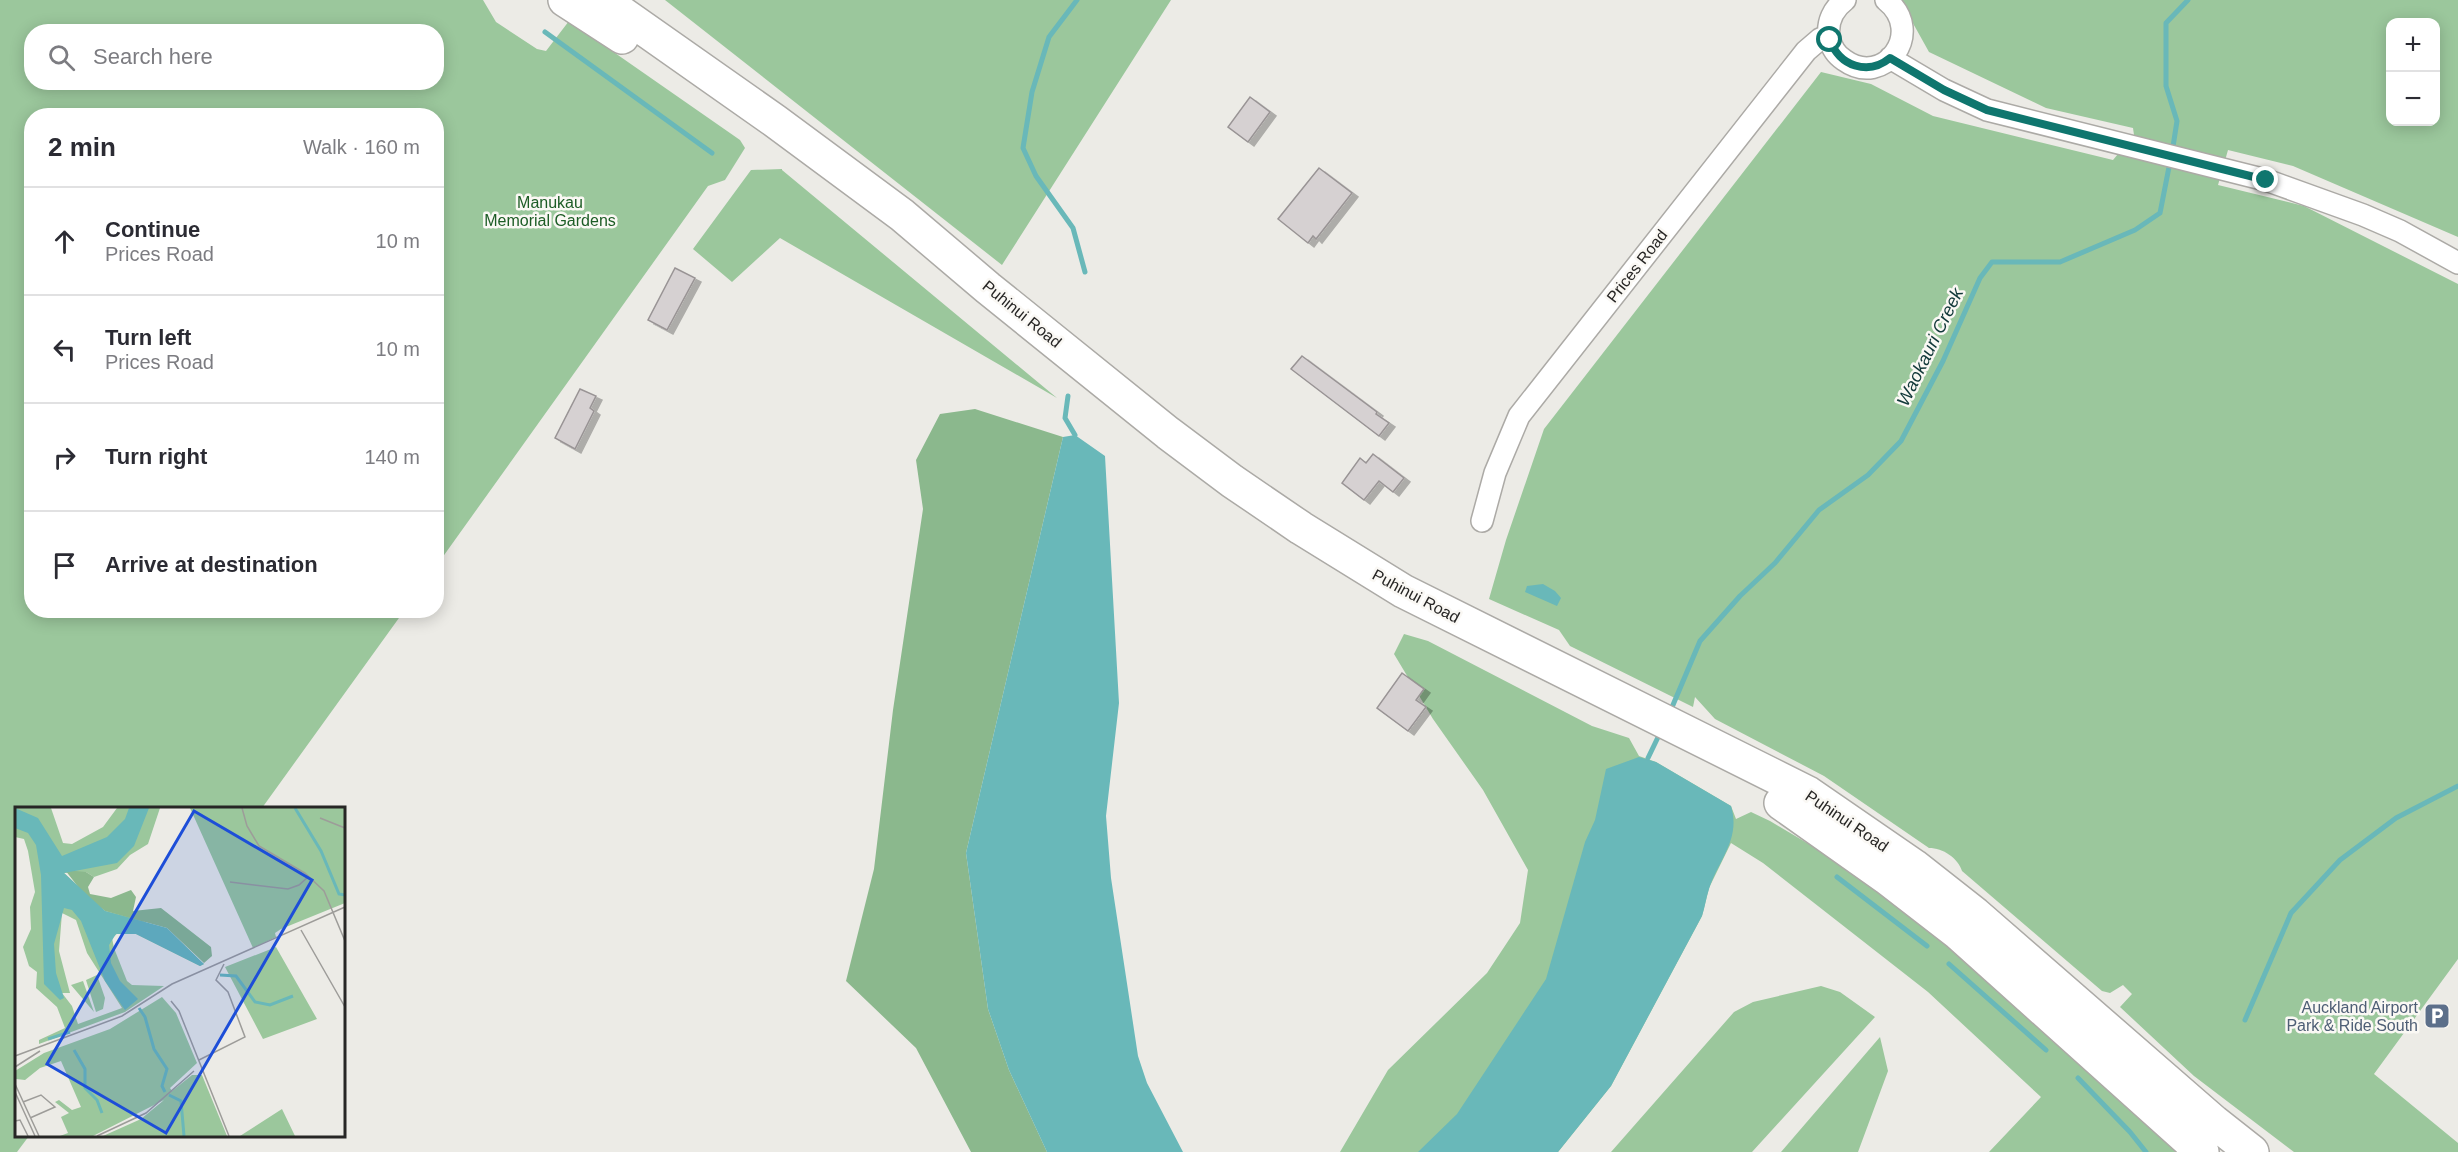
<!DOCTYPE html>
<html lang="en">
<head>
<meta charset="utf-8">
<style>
	body { margin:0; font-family:Helvetica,sans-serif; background:#f7f7f7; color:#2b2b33 }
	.controls { position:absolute; right:18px; top:18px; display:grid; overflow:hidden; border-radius:12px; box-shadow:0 3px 15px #0003 }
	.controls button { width:54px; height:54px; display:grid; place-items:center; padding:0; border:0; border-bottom:2px solid #e1e1e2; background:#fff; color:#2b2b33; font:30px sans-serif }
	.stop { position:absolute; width:18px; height:18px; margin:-14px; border:4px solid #0f766e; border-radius:50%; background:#fff }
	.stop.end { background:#0f766e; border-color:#fff; box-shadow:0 2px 6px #0008 }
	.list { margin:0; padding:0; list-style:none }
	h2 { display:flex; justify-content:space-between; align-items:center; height:78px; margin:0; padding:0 24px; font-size:26px }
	h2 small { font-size:20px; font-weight:400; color:#7c7c81 }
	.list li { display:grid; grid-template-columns:39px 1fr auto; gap:18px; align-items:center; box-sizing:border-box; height:108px; padding:0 24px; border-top:2px solid #e1e1e2 }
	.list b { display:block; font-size:22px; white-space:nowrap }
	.list p { margin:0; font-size:20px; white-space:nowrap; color:#7c7c81 }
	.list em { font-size:20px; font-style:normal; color:#7c7c81 }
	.icon { flex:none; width:33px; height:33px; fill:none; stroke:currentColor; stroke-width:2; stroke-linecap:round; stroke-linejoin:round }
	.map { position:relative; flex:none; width:2458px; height:1152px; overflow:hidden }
	.search { position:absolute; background:#fff; box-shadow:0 3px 15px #0003; left:24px; top:24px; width:420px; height:66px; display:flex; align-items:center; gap:15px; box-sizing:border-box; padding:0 21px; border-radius:24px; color:#7c7c81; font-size:22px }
	.panel { position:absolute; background:#fff; box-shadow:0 3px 15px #0003; left:24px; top:108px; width:420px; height:510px; border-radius:24px }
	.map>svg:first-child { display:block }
	.green { fill:#9bc79c; fill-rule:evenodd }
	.forest { fill:#8bb88d }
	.water { fill:#69b8b9 }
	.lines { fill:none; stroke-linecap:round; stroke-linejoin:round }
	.stream { stroke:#69b8b9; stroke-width:5 }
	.building { fill:#d6d1d2; stroke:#999495; stroke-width:1.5; filter:url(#shadow) }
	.street-casing { stroke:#acaaa6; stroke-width:24 }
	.highway-casing { stroke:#acaaa6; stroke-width:36 }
	.street { stroke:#fff; stroke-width:21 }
	.highway { stroke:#fff; stroke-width:33 }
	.route { stroke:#0f766e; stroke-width:8 }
	.labels { text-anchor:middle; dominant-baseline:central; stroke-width:5; stroke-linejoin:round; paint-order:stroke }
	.park-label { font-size:16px; fill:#1c5c25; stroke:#faf8f4 }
	.street-label { font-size:16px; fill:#272625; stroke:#faf8f4 }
	.service-label { font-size:16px; fill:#4e5e75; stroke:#faf8f4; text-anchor:end }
	.water-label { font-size:18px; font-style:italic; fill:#113839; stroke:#faf8f4 }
	.inset-river { fill:none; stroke:#69b8b9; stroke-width:3 }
	.inset-road { fill:none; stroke:#9d9c99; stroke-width:1.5 }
	.view { fill:#1d4ed8; fill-opacity:0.15; stroke:#1d4ed8; stroke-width:3 }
	.inset-edge { fill:none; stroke:#272625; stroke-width:3 }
</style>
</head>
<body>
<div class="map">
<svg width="2458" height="1152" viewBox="0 0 2458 1152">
	<defs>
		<filter id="shadow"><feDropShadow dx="6" dy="4" stdDeviation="0" flood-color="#0004"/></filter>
	</defs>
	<rect width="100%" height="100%" fill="#ecebe6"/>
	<path class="green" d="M0 0H483L496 22 537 49 546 51 569 21 740 140 745 148 725 180 708 186 437 565 436 116H32V610L404 611 262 808H16V1136H29L17 1152H0ZM32 32H436V82H32Z
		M665 0H1171L1002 265Z
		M1900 0H2458V237L2293 166 2228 150 2218 185 2304 206 2458 284V959L2374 1074 2458 1143V1152H2294L2194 1076 2120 1007 2132 994 2123 985 2110 993 2102 991 1962 871C1958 858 1943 848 1929 848L1824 776 1715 719 1695 697 1693 707 1570 646 1559 630 1489 599 1506 540 1544 429 1821 72 1871 84 1933 116 2113 160 2134 135 2133 128 2046 108 1929 52ZM2390 22H2436V122H2390Z
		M782 169V170L1057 398 780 238 732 282 693 249 751 170Z
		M1404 634 1428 641 1592 726 1629 738 1639 756 1656 762 1731 806 1736 819 1751 812 1770 821 1893 894 2004 997 2185 1152H1989L2041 1097 1928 992 1763 863 1731 843 1709 888 1702 916 1611 1086 1558 1152H1340L1388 1070 1487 973 1520 923 1528 870 1483 790 1433 719 1394 654Z
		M1821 986 1840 992 1875 1017 1752 1152H1611L1734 1012 1753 1002Z
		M1880 1037 1888 1071 1858 1152H1781Z"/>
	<path class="forest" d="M975 409 1063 437 966 853 988 1009 1009 1070 1047 1152H971L916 1048 846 981 874 869 893 710 923 509 916 460 940 414Z"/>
	<path class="water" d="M1075 435 1105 456 1119 703 1106 816 1111 878 1138 1056 1147 1083 1183 1152H1047L1009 1070 988 1009 966 853 1063 437Z
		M1543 584 1555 591 1561 598 1557 606 1525 592 1527 586Z
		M1639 757 1656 762 1731 806C1741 839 1719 859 1709 889 1706 898 1705 907 1702 916L1611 1086 1558 1152H1418L1457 1114 1546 979 1585 842 1595 820 1606 769Z"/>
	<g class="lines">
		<path class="stream" d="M1077 0 1049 37 1032 92 1023 148 1036 176 1073 228 1085 272
			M545 32 712 153
			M2172 153 2177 121 2166 86V23L2188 0
			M1068 396 1065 418 1075 435
			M1670 712 1700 641 1740 596 1775 563 1819 510 1868 475 1901 441 1943 361 1980 278 1992 262H2060L2135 230 2160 213 2170 162
			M1648 758 1661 731
			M1837 877 1927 946
			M1949 964 2046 1050
			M2245 1020 2291 913 2340 860 2396 818 2458 786
			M2078 1078 2130 1132 2146 1152"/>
	</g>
	<path class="building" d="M1250 97 1270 112 1248 142 1228 127Z
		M1319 168 1352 193 1316 239 1313 236 1308 243 1278 219Z
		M675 268 695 278 667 330 648 320Z
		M1302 356 1377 412 1376 414 1389 423 1379 436 1291 369Z
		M580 389 596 396 590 408 594 411 575 449 555 438Z
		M1373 454 1404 478 1393 492 1379 481 1364 500 1342 483 1360 458 1366 463Z
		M1402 673 1424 689 1416 700 1426 707 1408 731 1377 708Z"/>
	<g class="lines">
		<g class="street-casing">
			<path id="street" d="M1845 0C1833 9 1827 22 1829 37 1831 46 1836 55 1844 60 1884 89 1926 32 1886 0
				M1890 58 1944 90 1987 110 2266 180 2363 215 2400 231 2458 263
				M1482 521 1495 473 1519 416 1806 51 1820 39 1829 35"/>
		</g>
		<g class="highway-casing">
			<path id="highway" d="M565 0 622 37
				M603 0 775 121 902 215 988 288 1168 433 1232 481 1301 528 1403 591 1808 793 1914 866 1975 914 2214 1122 2252 1152
				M1781 803 1887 878 1958 933 2202 1152"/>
		</g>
		<use href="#street" class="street"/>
		<use href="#highway" class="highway"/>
	</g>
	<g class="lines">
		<path class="route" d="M1830 40C1839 66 1868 76 1890 58L1944 90 1987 110 2266 180"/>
	</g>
	<defs>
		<g id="parking-square" transform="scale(1.35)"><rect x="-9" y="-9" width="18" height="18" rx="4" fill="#5c6f8a" stroke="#faf8f4"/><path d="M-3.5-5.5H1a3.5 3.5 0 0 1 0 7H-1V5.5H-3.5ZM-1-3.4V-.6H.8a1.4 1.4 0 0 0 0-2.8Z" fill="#fff"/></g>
	</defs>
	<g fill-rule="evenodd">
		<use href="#parking-square" x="2437" y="1016"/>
	</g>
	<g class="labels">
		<g class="park-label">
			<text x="550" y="202">Manukau<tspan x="550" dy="18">Memorial Gardens</tspan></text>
		</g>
		<g class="street-label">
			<text transform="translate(1637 266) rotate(-52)">Prices Road</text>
			<text transform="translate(1022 314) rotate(39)">Puhinui Road</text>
			<text transform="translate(1416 596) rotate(28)">Puhinui Road</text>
			<text transform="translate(1847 821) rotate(34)">Puhinui Road</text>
		</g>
		<g class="service-label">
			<text x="2418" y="1007">Auckland Airport<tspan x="2418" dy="18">Park &amp; Ride South</tspan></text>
		</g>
		<g class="water-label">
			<text transform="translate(1930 347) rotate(-64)">Waokauri Creek</text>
		</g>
	</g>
	<g transform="translate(15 807)">
		<rect width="330" height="330" fill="#ecebe6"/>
		<path d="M0 1H36L48 36 57 37 88 20 102 1H145L133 37 115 48 102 62 79 70 71 65 49 66 90 104 127 113 189 157 185 159 121 127 103 126 97 131 99 141 112 174 117 178 149 179 110 205 24 237V233L50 221 42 200 21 181 22 165 14 159 8 140 16 122 15 100 20 85 13 44 9 32 0 30ZM47 106 61 113 72 146 107 201 63 217 57 199 47 186H55L44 144ZM175 1H330V96L266 122 260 126 261 130 238 141ZM261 140 302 212 248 232 210 160ZM82 168 90 191 88 202 81 205 71 173ZM68 174 79 205 56 178ZM147 190 161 206 182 256 155 281 157 284 177 268H187L212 329H88L126 312 149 293 78 329H45L53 326 46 310 54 306 40 295 44 293 57 303 66 300 46 254 25 261 10 273 1 272 0 264 29 246 95 222ZM267 302 280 329H225Z" fill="#9bc79c" fill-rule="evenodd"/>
		<path d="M50 63 71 65 79 70 73 80 75 87 96 91 116 83 121 90 118 104 146 101 196 140 197 149 189 156 152 121 90 104 68 86Z" fill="#8bb88d"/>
		<path d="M0 1 23 11 47 49 92 30 110 12 114 1H134L119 39 102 56 49 66 90 104 152 121 189 157 185 159 121 127H101L94 138 96 156 105 174 123 192 110 203 90 174 66 114 57 103 49 101 39 137 41 166 49 191 45 193 29 177 26 68 21 38 13 26 0 21Z" fill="#69b8b9"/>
		<path class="inset-river" d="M280 1 306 44 324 87 330 88M205 168 221 169 240 195 255 198 278 189M124 201 130 210 139 242 152 262 147 279 150 285M33 232 55 225M59 243 70 262V281L82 293 87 306M154 288 166 294 169 329"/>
		<path class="inset-road" d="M227 1 232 19 244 39 290 66 309 84 330 134M305 11 330 21M215 75 273 82 284 78 294 69M286 123 330 200M156 194 164 204 214 329M0 249 107 209 157 177 330 100M184 253 230 230 213 185 201 173 209 157M0 260 25 244M0 277 24 329M0 285 20 329M8 295 26 288 40 300 15 311M0 314 5 313 13 329M82 329 131 306 179 264"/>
		<path class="view" d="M179 4 297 73 151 326 32 257Z"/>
		<rect width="330" height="330" class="inset-edge"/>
	</g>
</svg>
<div class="controls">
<button>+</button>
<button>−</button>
</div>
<div class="stop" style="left:1830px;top:40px"></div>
<div class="stop end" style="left:2266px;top:180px"></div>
<div class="search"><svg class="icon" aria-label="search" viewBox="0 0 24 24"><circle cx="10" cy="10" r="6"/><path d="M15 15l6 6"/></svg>Search here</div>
<section class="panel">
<h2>2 min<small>Walk · 160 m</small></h2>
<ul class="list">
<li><svg class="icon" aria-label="ahead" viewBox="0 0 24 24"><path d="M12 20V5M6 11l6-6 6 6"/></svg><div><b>Continue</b><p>Prices Road</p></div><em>10 m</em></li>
<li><svg class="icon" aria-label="left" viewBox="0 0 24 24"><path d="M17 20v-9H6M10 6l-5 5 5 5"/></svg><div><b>Turn left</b><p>Prices Road</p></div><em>10 m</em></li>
<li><svg class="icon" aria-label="right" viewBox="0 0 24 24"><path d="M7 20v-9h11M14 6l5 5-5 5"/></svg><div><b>Turn right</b></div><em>140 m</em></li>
<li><svg class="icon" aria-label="arrive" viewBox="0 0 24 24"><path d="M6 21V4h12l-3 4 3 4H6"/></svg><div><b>Arrive at destination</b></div></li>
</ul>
</section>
</div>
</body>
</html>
